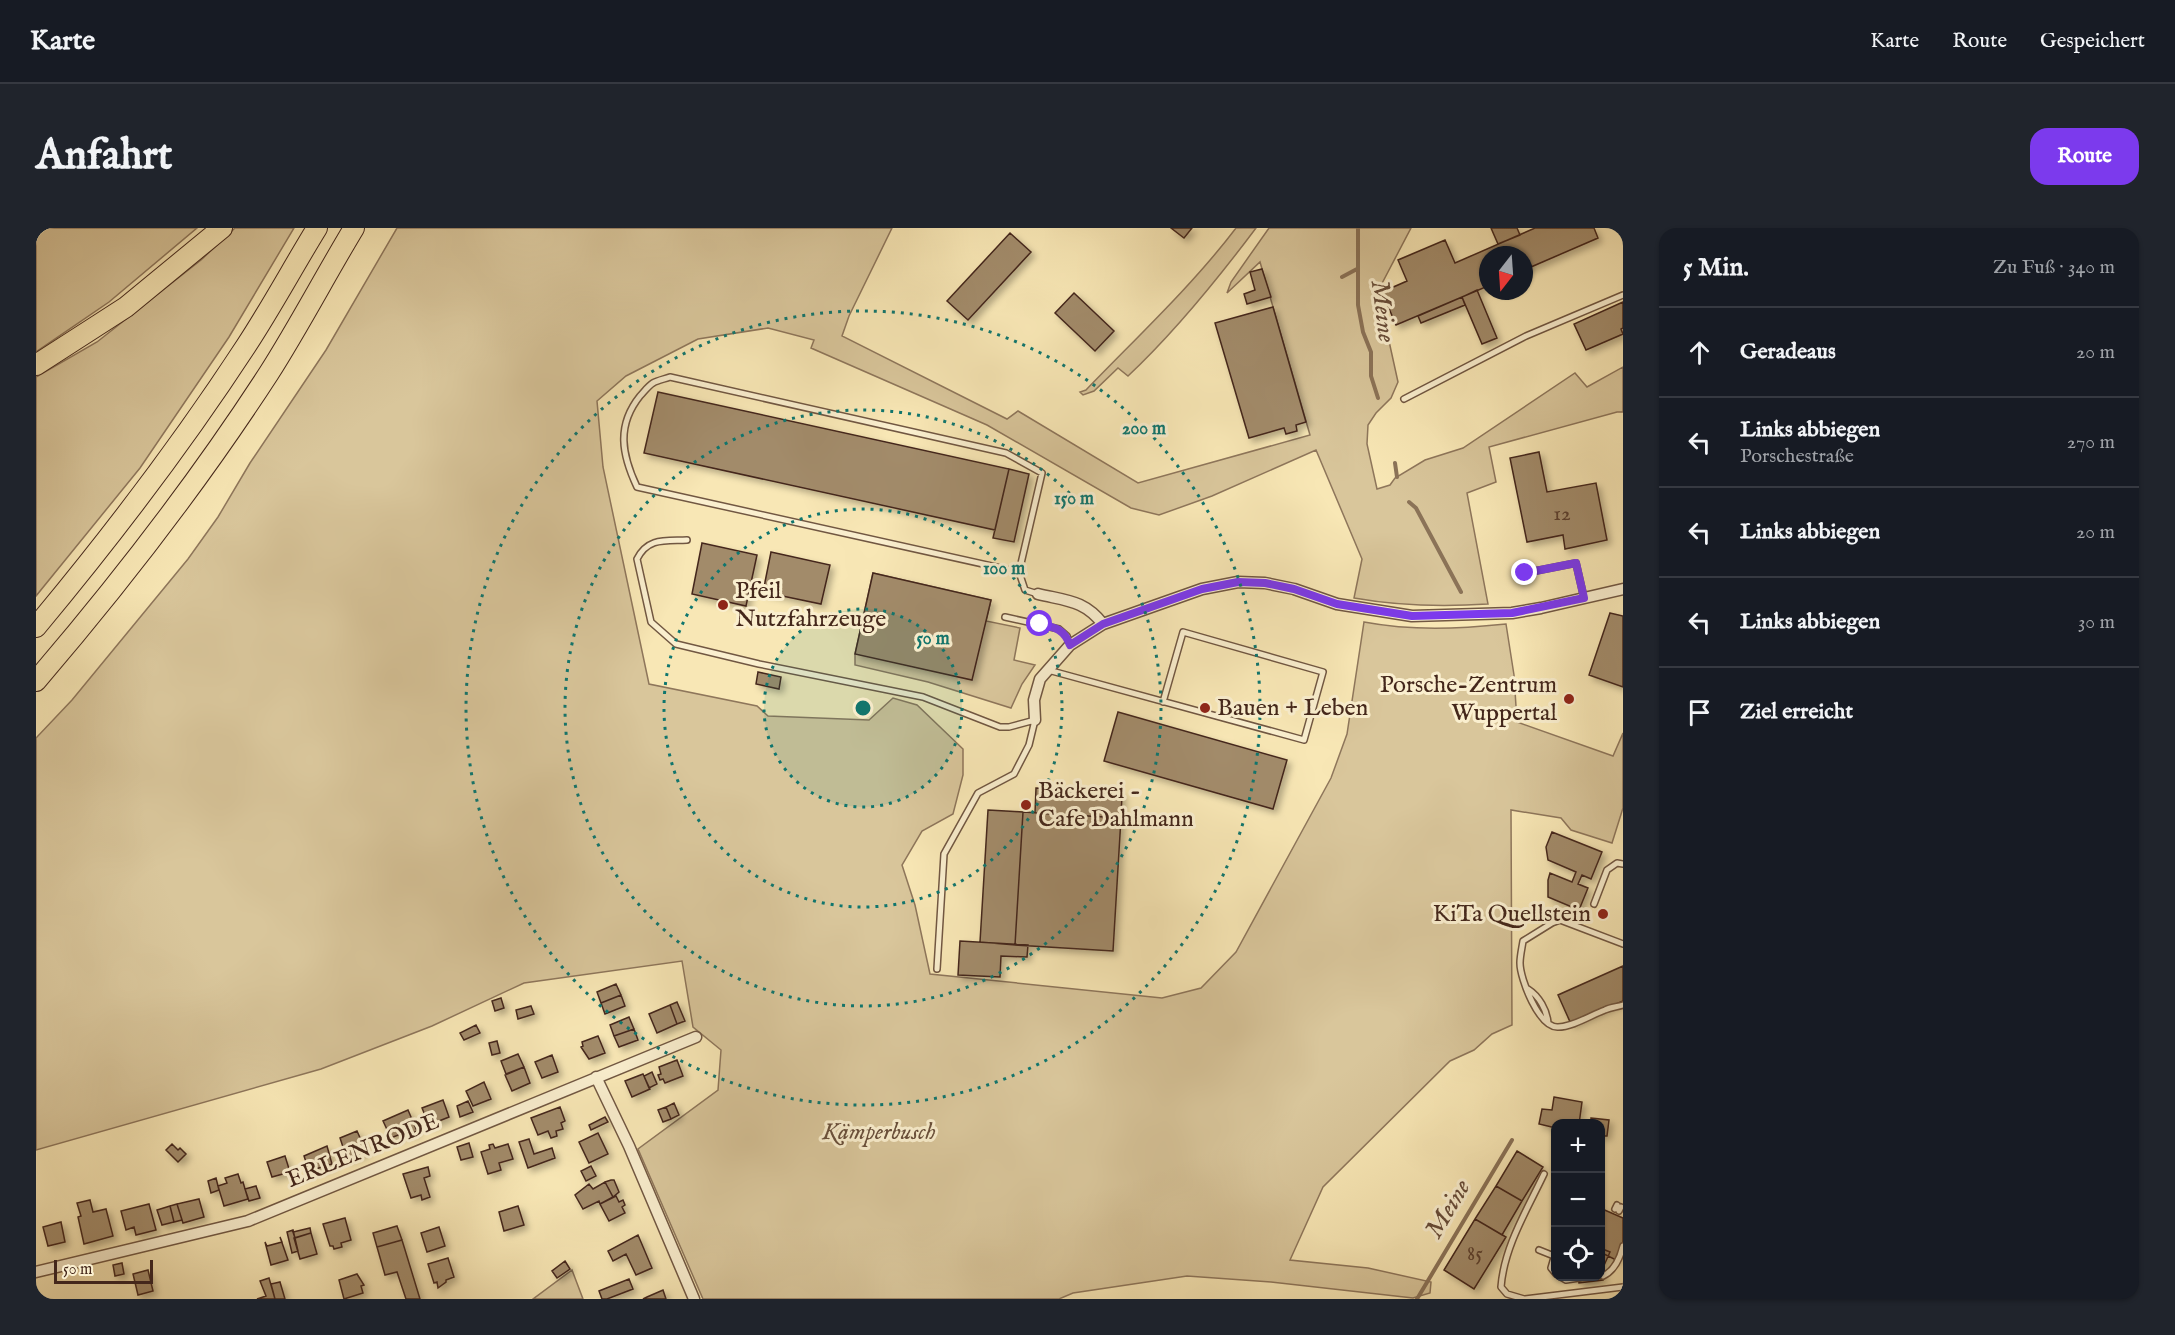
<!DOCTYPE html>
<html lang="de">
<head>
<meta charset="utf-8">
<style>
	body { margin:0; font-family:"IM FELL English",serif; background:#20242c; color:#f1f3f6 }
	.controls { position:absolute; right:18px; bottom:18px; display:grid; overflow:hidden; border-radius:12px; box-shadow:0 2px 4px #0004 }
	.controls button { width:54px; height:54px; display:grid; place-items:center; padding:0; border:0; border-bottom:2px solid #363941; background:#171b24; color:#f1f3f6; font:30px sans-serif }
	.compass { position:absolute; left:1443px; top:18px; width:54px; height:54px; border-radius:50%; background:#171b24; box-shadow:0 2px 4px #0004; rotate:197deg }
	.scale { position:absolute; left:18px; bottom:15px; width:99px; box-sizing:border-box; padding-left:6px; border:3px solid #44271b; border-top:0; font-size:16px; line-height:21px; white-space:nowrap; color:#44271b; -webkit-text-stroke:4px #faefcf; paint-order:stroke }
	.stop { position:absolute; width:18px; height:18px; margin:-14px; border:4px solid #7c3aed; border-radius:50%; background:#fff }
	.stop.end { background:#7c3aed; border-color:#fff; box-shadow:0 2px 6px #0008 }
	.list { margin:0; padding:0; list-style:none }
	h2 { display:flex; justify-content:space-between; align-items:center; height:78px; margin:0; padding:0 24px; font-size:26px }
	h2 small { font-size:20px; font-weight:400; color:#9ea1a6 }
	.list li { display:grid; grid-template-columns:39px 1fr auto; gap:18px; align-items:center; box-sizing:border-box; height:90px; padding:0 24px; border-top:2px solid #363941 }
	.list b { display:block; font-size:22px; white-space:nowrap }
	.list p { margin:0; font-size:20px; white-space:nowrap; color:#9ea1a6 }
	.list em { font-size:20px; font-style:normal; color:#9ea1a6 }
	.icon { flex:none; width:33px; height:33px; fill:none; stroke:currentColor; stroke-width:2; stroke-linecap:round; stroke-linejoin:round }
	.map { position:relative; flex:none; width:1587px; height:1071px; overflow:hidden; border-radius:18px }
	header { display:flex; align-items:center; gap:36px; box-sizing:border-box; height:84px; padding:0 30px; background:#171b24; border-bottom:2px solid #363941 }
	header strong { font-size:28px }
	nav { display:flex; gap:33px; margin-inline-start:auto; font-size:21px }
	.intro { display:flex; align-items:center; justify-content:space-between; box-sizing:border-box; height:144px; padding:0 36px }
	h1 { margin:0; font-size:42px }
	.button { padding:15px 27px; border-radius:18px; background:#7c3aed; color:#fff; font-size:21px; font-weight:700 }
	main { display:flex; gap:36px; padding:0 36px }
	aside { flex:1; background:#171b24; border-radius:18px; box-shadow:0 2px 4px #0004 }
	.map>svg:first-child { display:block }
	.green { fill:#d9c69b; stroke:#8e765b; stroke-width:1.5 }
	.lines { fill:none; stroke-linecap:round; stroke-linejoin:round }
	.stream { stroke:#8b7358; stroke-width:4 }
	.building { fill:#a28b6b; stroke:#44271b; stroke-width:1.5; filter:url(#shadow) }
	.lane-casing { stroke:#715742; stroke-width:8 }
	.street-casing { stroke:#715742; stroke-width:13 }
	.highway-casing { stroke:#44271b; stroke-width:22 }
	.lane { stroke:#faefcf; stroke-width:5 }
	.street { stroke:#faefcf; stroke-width:10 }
	.highway { stroke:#f8e7b5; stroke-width:20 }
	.route { stroke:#7c3aed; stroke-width:8 }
	.ring { fill:none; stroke:#0f766e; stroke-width:3; stroke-dasharray:3 6 }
	.poi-dot { fill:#8f2418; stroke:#faefcf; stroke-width:2 }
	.labels { text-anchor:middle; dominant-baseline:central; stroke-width:6; stroke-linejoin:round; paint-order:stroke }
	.number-label { font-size:21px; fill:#5c402f }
	.poi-label { font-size:24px; fill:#44271b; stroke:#faefcf; text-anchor:start }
	.park-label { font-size:24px; font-style:italic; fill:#694f3b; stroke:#faefcf }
	.street-label { font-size:24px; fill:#44271b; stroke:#faefcf }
	.water-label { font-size:26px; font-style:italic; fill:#684d3a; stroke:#faefcf }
	.centre { fill:#0f766e; stroke:#faefcf; stroke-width:3 }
	.ring-label { font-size:18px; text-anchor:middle; font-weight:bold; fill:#0f766e; stroke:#faefcf; stroke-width:6; stroke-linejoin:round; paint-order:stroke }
</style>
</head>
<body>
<header>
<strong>Karte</strong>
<nav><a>Karte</a><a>Route</a><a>Gespeichert</a></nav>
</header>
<div class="intro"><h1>Anfahrt</h1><a class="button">Route</a></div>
<main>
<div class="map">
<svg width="1587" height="1071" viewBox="0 0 1587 1071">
	<defs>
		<filter id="shadow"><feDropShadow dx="4" dy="4" stdDeviation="3" flood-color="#0004"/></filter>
	</defs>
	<rect width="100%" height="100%" fill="#f8e7b5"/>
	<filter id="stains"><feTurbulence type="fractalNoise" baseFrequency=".00333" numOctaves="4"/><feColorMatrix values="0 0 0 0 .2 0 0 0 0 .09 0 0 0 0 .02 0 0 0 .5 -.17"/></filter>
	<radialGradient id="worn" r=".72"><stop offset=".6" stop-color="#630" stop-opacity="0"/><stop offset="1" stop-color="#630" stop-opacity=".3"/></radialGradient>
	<path class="green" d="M0 0H161L73 74 0 124Z
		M199 0H258L193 109 104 240 0 368V149L61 114 165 32Z
		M361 0H856L813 88 806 108 971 191 982 183 1102 255 1274 207 1224 34 1191 65 1195 54 1233 0H1375L1342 63 1362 154 1355 170 1340 185 1332 197 1331 216 1341 261 1354 257 1359 250 1389 232 1427 220 1539 145 1551 159 1587 139V184H1581L1453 219 1460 254 1431 265 1452 376C1406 379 1363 378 1318 370L1326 331 1280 222 1176 268 1123 287 1095 280 951 197 775 120 778 112 732 100 662 111 590 148 561 173 567 239 613 456 721 478 732 488 833 492 857 470 881 477 927 521V547L917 586 886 603 866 637 879 677 894 746 1126 770 1165 760 1200 724 1295 550 1311 506 1328 394C1376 403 1422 401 1470 396L1478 447 1481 494 1577 528 1587 505V580L1576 615 1535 602 1525 590 1475 582 1476 797 1456 806 1438 822 1414 833 1287 959 1254 1032 1332 1040 1395 1054 1394 1065 1377 1070 1235 1054 1151 1048 1037 1065 1023 1071H667L602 921 682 862 685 822 657 799 646 733 488 755 396 798 285 841 0 922V510L36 472 152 331 182 289 214 235 290 122Z
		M1200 0H1220C1181 52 1139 104 1092 148L1082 140 1058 163 1047 167 1044 164 1050 162C1100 110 1156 58 1200 0Z
		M837 345 955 372 950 393 984 400 978 432 999 437 986 456 975 480 892 454 819 437V426Z
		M536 1042 547 1071H497Z"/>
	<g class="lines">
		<path class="stream" d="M1322 0V77L1327 104 1335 124V148L1342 170
			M1306 49 1321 41
			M1359 235 1361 249
			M1373 274 1380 280 1425 364
			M1381 1071 1476 912"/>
	</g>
	<path class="building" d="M1135 0H1156L1148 10Z
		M1455 0H1481L1484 7 1462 16Z
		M1499 0H1558L1562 10 1488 42V27H1452V58L1360 97 1346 64 1371 53 1362 32 1409 12 1419 35Z
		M974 5 995 24 932 92 911 73Z
		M1226 41 1235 69 1211 76 1208 66 1219 62 1214 44Z
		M1441 62 1461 110 1446 116 1426 69Z
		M1038 65 1078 103 1059 123 1019 85Z
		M1426 69 1429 77 1385 95 1382 88Z
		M1587 74V100L1585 101 1587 106 1550 122 1538 96Z
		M1237 79 1270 194 1260 197 1261 203 1250 206 1248 200 1213 210 1179 95Z
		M622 164 973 241 959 302 608 225Z
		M1503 224 1511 264 1560 255 1571 312 1529 321 1527 307 1491 314 1474 230Z
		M973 241 993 246 978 314 957 310Z
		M666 315 721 327 710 378 656 366Z
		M735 324 794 337 785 376 727 364Z
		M837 345 955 372 936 452 819 426Z
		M1574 385 1587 388V459L1553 447Z
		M722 444 745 449 743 461 720 456Z
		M1082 484 1251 532 1237 581 1068 533Z
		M1000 560 1086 566 1085 590 999 585Z
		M952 582 987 584 979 717 944 714Z
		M987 584 1085 590 1077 723 979 717Z
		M1516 604 1566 624 1555 651 1546 647 1542 656 1552 660 1543 682 1512 669V652L1514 645 1536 654 1540 644 1512 632 1510 619Z
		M924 713 992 717 991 729 965 728 964 749 922 747Z
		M1587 738V773L1535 796 1522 767Z
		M580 756 585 767 565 775 561 764Z
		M585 767 589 778 569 786 565 775Z
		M465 770 468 780 459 783 456 773Z
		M641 774 649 793 641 796 634 777Z
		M634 777 641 796 621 805 613 786Z
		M495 778 498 786 482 791 480 782Z
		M593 789 598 801 578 808 574 797Z
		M440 797 444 805 428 812 424 805Z
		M598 801 602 812 583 819 578 808Z
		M562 808 569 825 553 831 545 819 547 818 546 814Z
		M461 813 464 825 456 827 453 815Z
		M482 826 488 839 470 846 465 833Z
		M516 827 522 844 506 850 499 834Z
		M641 832 647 848 629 855 627 851 624 852 622 847 625 846 623 839Z
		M488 839 494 855 476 863 469 847Z
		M616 844 621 856 613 860 608 848Z
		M607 846 614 861 596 869 589 853Z
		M448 854 455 871 437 878 430 863Z
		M1518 869 1546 874 1543 896H1520V900L1503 896 1506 881 1516 882Z
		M407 872 413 889 393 897 386 880Z
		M432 873 437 884 424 889 421 878Z
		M638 875 643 887 635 891 630 879Z
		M524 879 529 893 525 895 527 901 520 903 521 908 515 910 512 903 502 907 495 890Z
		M630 879 635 891 627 894 622 882Z
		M372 882 381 903 375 906 374 902 355 910 347 893Z
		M569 889 572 894 555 902 553 897Z
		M1555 890 1573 892 1571 908H1564V896H1555Z
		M321 903 330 923 311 931 304 910Z
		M562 905 572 926 553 935 543 914Z
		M493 911 498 926 516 920 519 930 492 940 483 914Z
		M433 915 437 929 425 932 421 919Z
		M136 916 142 922 144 920 150 926 142 934 130 922Z
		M457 916 459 920 472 916 477 931 463 935 465 942 452 946 445 924 454 921 453 917Z
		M291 918 296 936 273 943 268 928Z
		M1481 923 1507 939 1486 973 1460 958Z
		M249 928 254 944 236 949 231 934Z
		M555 938 560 948 550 953 545 943Z
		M392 939 394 948 388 950 394 969 386 972 385 967 375 970 367 946Z
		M202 946 205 955 207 954 212 971 188 978 182 958 191 955 189 950Z
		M180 950 183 962 175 965 172 953Z
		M575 952H578L583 964 577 969 569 954Z
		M569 954 577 969 564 976 563 973 547 981 539 967 553 956 557 961Z
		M220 958 224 970 213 973 209 961Z
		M1460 958 1486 973 1466 1007 1439 991Z
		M580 968 583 974 587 972 589 977 586 979 589 985 573 993 564 976Z
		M163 971 168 989 147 995 141 976Z
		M54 972 57 984 70 981 77 1008 48 1016 42 989 45 988 41 975Z
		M113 976 120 1002 100 1007 98 999 90 1002 85 983Z
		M141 976 146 992 138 994 134 978Z
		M134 978 138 994 126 997 121 982Z
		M482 978 488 997 468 1003 463 984Z
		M1564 980 1587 990V1016L1580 1032 1564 1024Z
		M309 990 315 1012 305 1015 306 1019 298 1021 297 1018H294L287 996Z
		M1439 991 1470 1009 1438 1061 1408 1042Z
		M25 994 29 1014 12 1018 7 999Z
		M361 998 366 1012 341 1019 337 1005Z
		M403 999 409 1018 391 1024 385 1005Z
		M274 1000 275 1005 259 1010 257 1004Z
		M257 1002 262 1023 256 1025 251 1004Z
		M275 1005 281 1026 264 1031 258 1010Z
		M602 1007 616 1040 600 1047 590 1026 577 1033 572 1023Z
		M244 1009 252 1032 235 1037 229 1014 231 1018 246 1014Z
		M366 1012 384 1071H370L361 1044 349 1047 341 1019Z
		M1564 1020 1574 1024 1566 1042 1567 1052 1543 1055 1542 1048H1564Z
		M412 1030 418 1049 410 1052V1054L402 1060 401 1054 398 1055 392 1036Z
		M529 1033 534 1041 521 1050 516 1043Z
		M86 1035 88 1046 79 1048 77 1037Z
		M112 1042 117 1063 102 1067 97 1046Z
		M321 1046 328 1057 325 1058 327 1065 308 1071 303 1052Z
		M233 1050 239 1071H221L230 1068 224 1053Z
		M593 1051 597 1061 571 1071H566L563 1063Z
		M244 1054 249 1071H239L235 1056Z
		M627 1062 630 1071H607L611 1069Z"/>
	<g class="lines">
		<g class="lane-casing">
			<path id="lane" d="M1368 171 1490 108 1587 67
				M651 312C630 313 612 309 601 331L615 394 640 416 723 436 887 469 964 499H973L999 492
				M983 344 1006 245 970 225 634 149C629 151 622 152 617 155 612 158 608 164 604 168 580 198 586 227 601 259L983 344 989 362 1002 366
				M1489 345 1540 335 1548 370
				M969 389 1023 401 1031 408 1034 417
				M1012 442 1268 512 1287 444 1147 404 1127 474
				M1558 676 1571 642 1581 635 1587 636
				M1587 716 1524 692 1516 695 1487 713C1486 720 1484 728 1484 735 1484 751 1503 800 1522 799 1537 799 1555 787 1569 782 1575 779 1581 779 1587 777
				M901 741 908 626 942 565 978 546 993 517 999 492
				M1492 761C1503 768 1511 782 1512 795
				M1579 981 1581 977
				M1583 983 1585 979
				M1503 1022 1518 1028
				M1520 1023 1515 1040 1520 1046
				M1523 1048 1530 1052 1543 1050
				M1567 1048C1578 1043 1584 1030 1587 1018
				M1488 1071 1471 1066 1465 1059C1468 1019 1491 982 1508 946
				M1489 1071 1587 1059"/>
		</g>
		<g class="street-casing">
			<path id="street" d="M1002 366C1031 373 1048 372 1067 396
				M999 492 998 472 1004 451 1034 417 1067 396 1166 361 1202 354 1229 355 1258 361 1301 376 1376 388 1476 385 1505 380 1587 361
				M560 849 593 918 658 1071
				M0 1044 212 993 660 809"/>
		</g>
		<g class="highway-casing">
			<path id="highway" d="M0 137 90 79 186 0
				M0 399C75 309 146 216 210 118 235 80 257 39 281 0
				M0 453C84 355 163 253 233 145 263 98 289 48 318 0"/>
		</g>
		<use href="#lane" class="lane"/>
		<use href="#street" class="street"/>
		<use href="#highway" class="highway"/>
	</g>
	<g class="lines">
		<path class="route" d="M1004 396C1020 400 1028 401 1034 417L1067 396 1166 361 1202 354 1229 355 1258 361 1301 376 1376 388 1476 385 1548 370 1540 335 1489 345"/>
	</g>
	<circle cx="827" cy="480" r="99" fill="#0f766e" fill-opacity=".12"/>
	<g class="ring">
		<circle cx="827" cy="480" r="99"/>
		<circle cx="827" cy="480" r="199"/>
		<circle cx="827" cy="480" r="298"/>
		<circle cx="827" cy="480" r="397"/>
	</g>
	<g class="poi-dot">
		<circle cx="687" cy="377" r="6"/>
		<circle cx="1533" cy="471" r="6"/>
		<circle cx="1169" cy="480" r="6"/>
		<circle cx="990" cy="577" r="6"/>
		<circle cx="1567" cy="686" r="6"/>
	</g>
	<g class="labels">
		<g class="number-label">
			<text x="1526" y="286">12</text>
			<text x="1439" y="1026">85</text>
		</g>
		<g class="poi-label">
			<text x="699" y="363">Pfeil<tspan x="699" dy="28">Nutzfahrzeuge</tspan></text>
			<text x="1521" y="457" text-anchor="end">Porsche-Zentrum<tspan x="1521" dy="28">Wuppertal</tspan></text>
			<text x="1181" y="480">Bauen + Leben</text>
			<text x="1002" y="563">Bäckerei -<tspan x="1002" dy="28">Cafe Dahlmann</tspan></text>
			<text x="1555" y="686" text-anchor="end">KiTa Quellstein</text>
		</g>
		<g class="park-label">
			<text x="843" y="904">Kämperbusch</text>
		</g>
		<g class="street-label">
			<text transform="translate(327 923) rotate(-22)">ERLENRODE</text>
		</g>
		<g class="water-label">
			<text transform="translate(1347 83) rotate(83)">Meine</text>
			<text transform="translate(1412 981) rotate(-59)">Meine</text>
		</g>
	</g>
	<circle cx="827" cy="480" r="9" class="centre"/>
	<g class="ring-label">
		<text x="1108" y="206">200 m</text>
		<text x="1038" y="276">150 m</text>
		<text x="968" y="346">100 m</text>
		<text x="897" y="416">50 m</text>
	</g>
	<rect width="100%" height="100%" filter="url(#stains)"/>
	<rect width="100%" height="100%" fill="url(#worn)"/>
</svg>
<div class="controls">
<button>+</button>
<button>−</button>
<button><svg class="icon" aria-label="locate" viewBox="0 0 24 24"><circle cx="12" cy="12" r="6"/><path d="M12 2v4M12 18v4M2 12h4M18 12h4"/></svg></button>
</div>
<svg class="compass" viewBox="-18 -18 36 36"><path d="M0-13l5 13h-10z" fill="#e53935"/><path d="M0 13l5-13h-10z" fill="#9ea1a6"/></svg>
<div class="scale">50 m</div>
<div class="stop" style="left:1004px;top:396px"></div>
<div class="stop end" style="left:1489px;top:345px"></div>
</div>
<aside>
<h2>5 Min.<small>Zu Fuß · 340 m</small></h2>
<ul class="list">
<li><svg class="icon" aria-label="ahead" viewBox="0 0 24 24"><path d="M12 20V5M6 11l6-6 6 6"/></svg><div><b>Geradeaus</b></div><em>20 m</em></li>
<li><svg class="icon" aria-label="left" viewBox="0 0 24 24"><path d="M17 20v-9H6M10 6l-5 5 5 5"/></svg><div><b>Links abbiegen</b><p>Porschestraße</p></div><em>270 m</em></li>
<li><svg class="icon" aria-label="left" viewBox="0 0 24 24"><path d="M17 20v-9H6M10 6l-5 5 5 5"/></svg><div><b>Links abbiegen</b></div><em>20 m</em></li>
<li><svg class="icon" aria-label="left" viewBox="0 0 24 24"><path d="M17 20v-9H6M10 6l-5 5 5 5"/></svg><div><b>Links abbiegen</b></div><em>30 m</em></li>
<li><svg class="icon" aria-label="arrive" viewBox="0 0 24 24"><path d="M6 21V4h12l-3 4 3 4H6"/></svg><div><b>Ziel erreicht</b></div></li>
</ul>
</aside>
</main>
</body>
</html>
